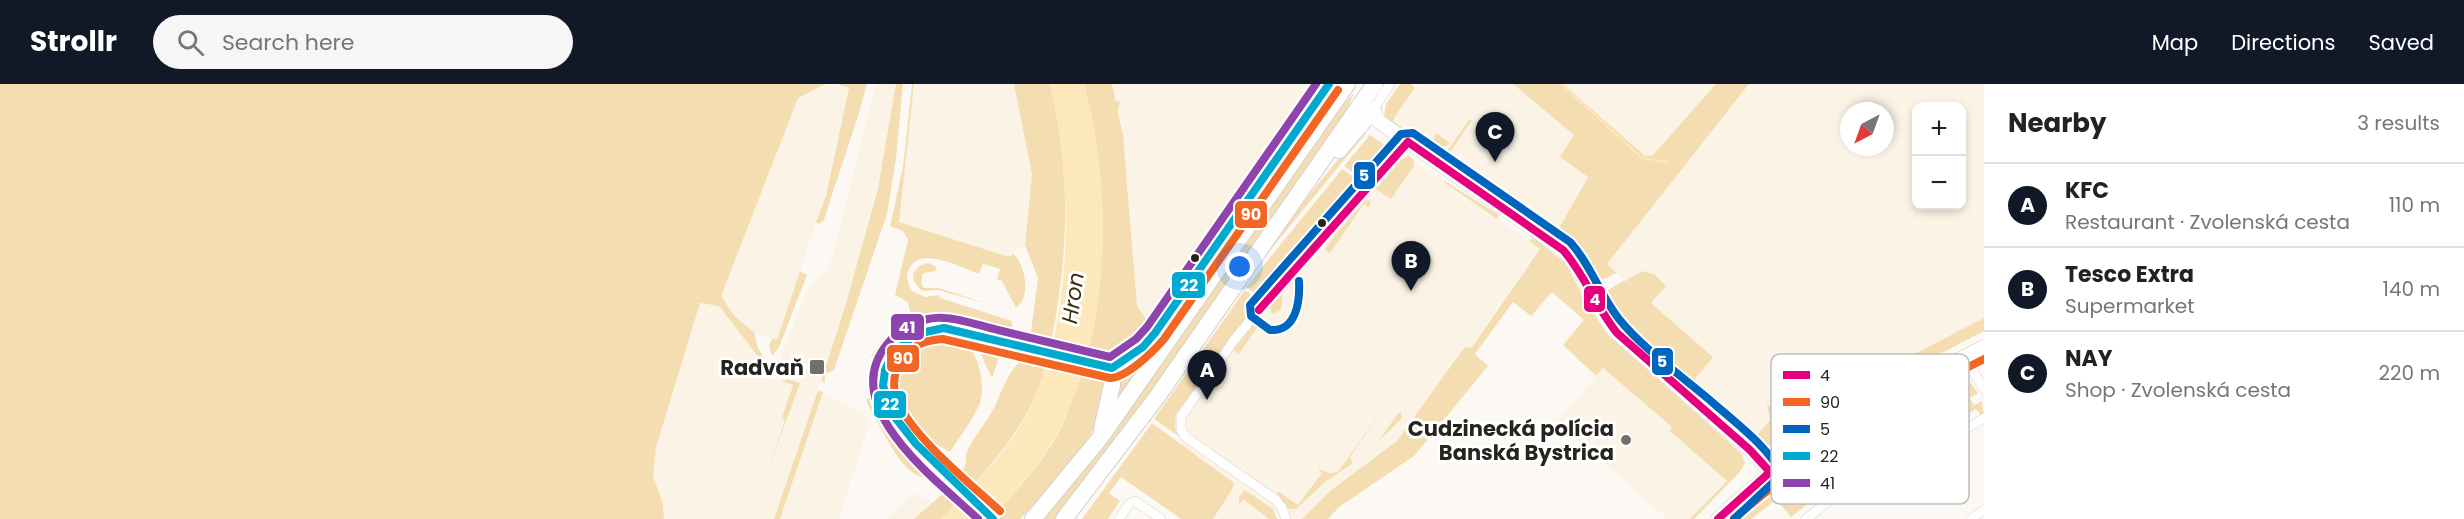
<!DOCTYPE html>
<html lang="en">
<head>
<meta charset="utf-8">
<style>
	body { margin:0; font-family:Poppins,sans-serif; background:#f6f6f6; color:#222 }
	.controls { position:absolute; right:18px; top:18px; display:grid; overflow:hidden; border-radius:12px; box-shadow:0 3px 9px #0003 }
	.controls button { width:54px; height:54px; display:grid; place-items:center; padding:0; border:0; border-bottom:2px solid #e0e0e0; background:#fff; color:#222; font:30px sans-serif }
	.compass { position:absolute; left:1840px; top:18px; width:54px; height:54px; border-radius:50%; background:#fff; box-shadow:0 3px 9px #0003; rotate:221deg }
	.you { position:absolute; left:1240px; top:183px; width:21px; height:21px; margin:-15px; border:4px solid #fff; border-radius:50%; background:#1a73e8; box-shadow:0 0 0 9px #1a73e833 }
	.badge { display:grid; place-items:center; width:39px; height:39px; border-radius:50%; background:#111827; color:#fff; font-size:20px; font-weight:700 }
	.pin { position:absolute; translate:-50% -50px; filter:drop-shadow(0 2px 3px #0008) }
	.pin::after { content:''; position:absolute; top:32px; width:21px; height:18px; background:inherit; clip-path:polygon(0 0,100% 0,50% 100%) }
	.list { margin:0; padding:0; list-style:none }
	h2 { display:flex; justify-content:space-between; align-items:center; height:78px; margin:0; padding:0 24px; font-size:26px }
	h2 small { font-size:20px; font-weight:400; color:#767676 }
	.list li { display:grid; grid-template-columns:39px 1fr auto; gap:18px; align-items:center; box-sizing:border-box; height:84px; padding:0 24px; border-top:2px solid #e0e0e0 }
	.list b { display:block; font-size:22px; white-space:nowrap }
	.list p { margin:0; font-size:20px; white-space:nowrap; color:#767676 }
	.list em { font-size:20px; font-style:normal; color:#767676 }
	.icon { flex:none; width:33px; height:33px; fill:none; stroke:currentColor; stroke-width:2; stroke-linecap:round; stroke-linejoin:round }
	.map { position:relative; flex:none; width:1984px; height:435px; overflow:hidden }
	header { display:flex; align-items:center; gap:36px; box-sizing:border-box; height:84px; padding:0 30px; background:#111827; color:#fff }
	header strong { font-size:28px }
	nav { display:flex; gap:33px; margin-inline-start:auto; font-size:21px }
	.search { width:420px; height:54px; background:#f6f6f6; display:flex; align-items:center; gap:15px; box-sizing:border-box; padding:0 21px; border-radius:33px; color:#767676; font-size:22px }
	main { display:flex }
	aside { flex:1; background:#fff }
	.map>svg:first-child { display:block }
	.built { fill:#fbf4e6; fill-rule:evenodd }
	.green { fill:#f3ddb1 }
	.water { fill:#fde8bc }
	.pier { fill:#fcf9f5 }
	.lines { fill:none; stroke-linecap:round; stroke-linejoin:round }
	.stream { stroke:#fde8bc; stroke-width:2 }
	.street-casing { stroke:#d4d2cd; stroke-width:10 }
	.secondary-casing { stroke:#d4d2cd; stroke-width:15 }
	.highway-casing { stroke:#d4d2cd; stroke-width:18 }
	.street { stroke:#fffefe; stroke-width:9 }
	.secondary { stroke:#fffefe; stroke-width:14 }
	.highway { stroke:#fffefe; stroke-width:16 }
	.bus-1-casing { stroke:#fff; stroke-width:12 }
	.bus-2-casing { stroke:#fff; stroke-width:12 }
	.bus-3-casing { stroke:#fff; stroke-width:12 }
	.bus-4-casing { stroke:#fff; stroke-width:12 }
	.bus-5-casing { stroke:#fff; stroke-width:12 }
	.bus-1 { stroke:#e5007d; stroke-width:8 }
	.bus-2 { stroke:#f26522; stroke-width:8 }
	.bus-3 { stroke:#0065bd; stroke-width:8 }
	.bus-4 { stroke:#00a9ce; stroke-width:8 }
	.bus-5 { stroke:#8e44ad; stroke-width:8 }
	.bus-dot { fill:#26241e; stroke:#fff; stroke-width:2 }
	.poi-dot { fill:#716f69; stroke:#fff; stroke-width:2 }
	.labels { text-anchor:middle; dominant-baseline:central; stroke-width:6; stroke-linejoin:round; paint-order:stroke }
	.poi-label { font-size:21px; font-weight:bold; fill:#26241e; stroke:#fff; text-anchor:end }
	.water-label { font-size:22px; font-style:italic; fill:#3e2f0c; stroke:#fff }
	.key { fill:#fff; stroke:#bebdbc; stroke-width:1.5 }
	.key-label { font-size:16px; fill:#26241e }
	.line-badge { stroke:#fff; stroke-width:2 }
	.badge-label { font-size:16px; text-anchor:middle; font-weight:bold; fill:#fff }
</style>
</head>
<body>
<header>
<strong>Strollr</strong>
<div class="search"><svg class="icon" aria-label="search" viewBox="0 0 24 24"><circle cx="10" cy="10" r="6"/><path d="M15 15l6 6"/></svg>Search here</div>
<nav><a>Map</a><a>Directions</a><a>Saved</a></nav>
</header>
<main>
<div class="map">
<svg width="1984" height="435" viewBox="0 0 1984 435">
	<rect width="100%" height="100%" fill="#fcf9f5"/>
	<path class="built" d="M825 0 849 4 825 111 777 256 750 248 734 232 721 212 798 14Z
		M875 0H896L886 69 845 223 774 435H664L663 420 653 392 656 363 700 219 718 222 769 287V293L793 301 773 373 802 292 778 281 808 202 825 190 833 170Z
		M914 0H1014L1032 90 1025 161 1009 173 899 138Z
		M1112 0H1314L1152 237 1146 235 1137 222 1123 51 1118 18 1114 15Z
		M1417 0H1513L1574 51 1588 93 1554 153 1408 52 1394 38 1396 30Z
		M1563 0H1716L1653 71 1645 72Z
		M1749 0H1984V234L1785 336 1768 322 1771 336 1754 355 1743 353 1686 304H1698L1701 301 1694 295 1713 273 1607 180ZM1916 22H1962V122H1916ZM1849 27H1885V63H1849Z
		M1389 60 1540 164 1471 263H1467L1397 357 1376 375 1330 407 1302 435H1280L1269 422 1247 408 1240 420 1243 415 1269 435H1213L1231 407V397L1183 362 1175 344 1176 330 1259 216V212L1358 96 1364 97 1385 77Z
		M1603 284 1673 343 1670 347 1727 397 1690 435H1667L1556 337Z
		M823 308 864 331 872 345 867 347 839 435H780Z
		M912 409 932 417 914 435H886Z"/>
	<path class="green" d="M0 0H825L798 14 721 212 734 232 755 249C755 268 771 278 769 293V287L719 222 700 219 656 363 653 392 663 420 664 435H0Z
		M837 0H867C855 46 838 90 824 136L819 140 816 138 826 111 849 4Z
		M896 0H903L896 74 887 130 834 286 825 290V299L821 297 845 223 878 104Z
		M912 0H914L899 138 1009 173 1014 170C1025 183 1032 212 1016 224L1002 197 997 195 1000 185 983 180 979 190C962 184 920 161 909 185 905 193 908 200 912 207L925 213 939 211 940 214 1012 237V244L1001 247 944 235 915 239 906 245 904 242 885 259 873 275 871 272 883 255 902 240 901 234 910 228 908 218 895 211 908 156 903 147 890 142 903 83Z
		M1014 0H1050C1071 85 1069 172 1051 258L1035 253 1031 247 1038 194 1025 161 1032 90Z
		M1084 0H1112L1116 18 1120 16 1118 29 1123 51 1137 222 1146 235 1152 237C1132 262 1120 275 1087 268 1108 180 1107 87 1084 0Z
		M1335 0H1338L1111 325 1121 290 1151 264Z
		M1400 0H1410L1415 3 1394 34V38L1408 48V52L1384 33 1386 20Z
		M1513 0H1563L1645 72 1653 71 1716 0H1749L1607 180 1617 189 1599 197 1589 193 1554 153 1588 93 1560 73 1574 51Z
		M1354 9 1343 35 1180 271 1058 435H1042L1332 33Z
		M1469 36H1472L1449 70 1516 117 1514 119C1498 114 1487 96 1472 87 1463 82 1454 79 1446 73L1445 70Z
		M1367 48 1249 192 1148 337 1075 435 1291 133 1344 68Z
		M1436 49 1450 59 1438 67 1431 64Z
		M1370 51 1389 64C1387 79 1375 88 1364 97L1344 82Z
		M1409 72 1414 76V82L1391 115 1376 105 1401 76Z
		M1342 85 1358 96 1259 212 1246 203Z
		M1445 97 1499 131 1497 135 1444 98Z
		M1366 116 1371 117 1369 123 1364 120 1330 169 1325 166 1335 151Z
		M1534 154 1566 180 1591 227 1608 251 1742 370 1745 379 1740 388 1694 435H1690L1727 397 1670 347 1672 343 1603 284 1596 292 1563 261 1584 236 1552 208 1531 232 1513 218 1475 270 1488 282 1414 372 1339 423 1328 435H1302L1330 407 1397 357 1464 264 1472 263 1540 165 1529 157Z
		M928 179 935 182 937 187 923 189 921 199 924 204H939L988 220 938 206 922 207 914 198 913 189 921 181Z
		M800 187 807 191 779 263 772 272 769 262 772 254 777 256Z
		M1643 187 1655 191 1666 202 1651 219 1713 273 1695 295 1701 301 1691 306 1625 253 1601 218 1608 206 1625 196 1643 212 1626 196Z
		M1245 206 1259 216 1176 330 1175 344 1180 353 1154 335Z
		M1283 210 1281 226 1272 230 1270 222Z
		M1984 234V247L1788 349 1766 364 1754 355 1770 336 1767 320 1786 336Z
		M1264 235 1272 240V244L1261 238 1239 270 1234 266 1214 290 1257 236Z
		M941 251C949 252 957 253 964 258 979 270 986 301 980 319 973 336 960 352 950 368 933 359 918 351 904 337 869 304 896 253 941 251Z
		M974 256 998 263 1001 267 992 294Z
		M1025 274 1047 277C1032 342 985 388 941 435H914C929 420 958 401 965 381 967 377 965 372 967 368 974 352 986 339 994 324 1002 308 1008 284 1025 274Z
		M1082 287 1097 289 1105 298C1103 310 1102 323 1098 335 1089 363 1042 412 1020 435H991C1018 404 1049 373 1065 335 1072 319 1076 302 1082 287Z
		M1964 290 1978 309 1970 314 1974 321 1982 317 1984 331H1981L1976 325 1935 348 1939 355C1921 352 1908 364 1898 378L1873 384 1865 376 1850 387 1821 368 1878 333Z
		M788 295 800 299 767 389 785 336 782 334 793 301 781 297Z
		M818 306 823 308 780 435H774Z
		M873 312 886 341 926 394C899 391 881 340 867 319V314Z
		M1388 317 1350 373 1353 379 1325 398 1296 425H1289L1276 409 1279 408 1298 421 1322 389 1317 384 1329 389 1338 388Z
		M1401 328 1402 334 1378 358 1398 329Z
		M1152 339 1234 399 1231 407 1213 435H1181L1121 393 1109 409 1120 417 1108 435H1082Z
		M1820 370 1848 389 1791 433 1770 408Z
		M1245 406 1273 425 1277 435H1269L1243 415 1239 421V413Z
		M1767 410 1773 418 1751 435H1740Z"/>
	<path class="water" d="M1050 0H1084C1112 107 1112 235 1064 336 1047 373 1018 404 991 435H941C971 403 1004 372 1025 334 1074 245 1074 96 1050 0Z"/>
	<path class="pier" d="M1048 257 1090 268 1085 287 1044 277Z"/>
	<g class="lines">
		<path class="stream" d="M1561 0 1642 74 1667 78"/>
		<g class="street-casing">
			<path id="street" d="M1373 26 1390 0
				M1964 273 1984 305
				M1906 386 1939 367 1943 359 1984 334
				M1119 435 1129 420 1135 417 1161 435
				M1286 435 1282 424 1276 416 1187 354 1181 346V333L1234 256 1259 226 1408 58
				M1806 435 1869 385
				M1971 435 1984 426"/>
		</g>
		<g class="secondary-casing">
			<path id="secondary" d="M1373 26 1378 37 1563 166C1587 189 1594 224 1617 249L1750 366 1770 388
				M993 435C975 418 958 401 940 384 911 355 861 314 893 269 906 251 923 245 944 244L1112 284 1143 263 1155 249 1329 0
				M1718 435C1799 358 1885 313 1984 263"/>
		</g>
		<g class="highway-casing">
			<path id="highway" d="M1339 66 1373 26
				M1102 345 1112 301V284
				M1033 435 1100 354 1347 0
				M1064 435 1157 313 1375 0"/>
		</g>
		<use href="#street" class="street"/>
		<use href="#secondary" class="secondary"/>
		<use href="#highway" class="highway"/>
		<g class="bus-1-casing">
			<path id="bus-1" d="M1408 58 1563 166C1585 191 1596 223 1617 249L1750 366 1770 388
				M1259 226 1408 58
				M1718 435 1770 388"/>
		</g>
		<g class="bus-2-casing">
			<path id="bus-2" d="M1000 427C972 401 906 348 896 312 892 300 894 289 901 277 909 262 926 256 943 255L1110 294C1126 294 1153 268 1164 255L1338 6
				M1734 435C1809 368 1895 320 1984 275"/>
		</g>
		<g class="bus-3-casing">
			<path id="bus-3" d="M1299 197C1300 216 1297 248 1270 246L1251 232 1250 221 1270 198 1401 50 1413 49 1570 158C1591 181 1600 211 1619 235 1642 264 1684 294 1712 318 1726 331 1786 376 1778 394L1734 435"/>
		</g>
		<g class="bus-4-casing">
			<path id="bus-4" d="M993 435 916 360 894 332 883 302 885 286 893 269 916 250 944 244 1112 284 1143 263 1155 249 1329 0"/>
		</g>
		<g class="bus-5-casing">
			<path id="bus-5" d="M978 435C937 396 835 322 888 259 901 243 924 232 945 234 962 235 981 242 998 246 1036 255 1073 264 1110 273L1136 255 1147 243 1316 0"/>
		</g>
		<use href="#bus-1" class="bus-1"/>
		<use href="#bus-2" class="bus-2"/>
		<use href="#bus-3" class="bus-3"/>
		<use href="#bus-4" class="bus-4"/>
		<use href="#bus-5" class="bus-5"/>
	</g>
	<g class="bus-dot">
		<circle cx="1322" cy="139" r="5"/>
		<circle cx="1195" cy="174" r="5"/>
	</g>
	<g class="poi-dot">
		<rect x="809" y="275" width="16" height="16" rx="3"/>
		<circle cx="1626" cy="356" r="6"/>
	</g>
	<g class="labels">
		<g class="poi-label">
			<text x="804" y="283">Radvaň</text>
			<text x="1614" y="344">Cudzinecká polícia<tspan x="1614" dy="24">Banská Bystrica</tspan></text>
		</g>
		<g class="water-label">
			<text transform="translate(1073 214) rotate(-82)">Hron</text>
		</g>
	</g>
	<rect x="1771" y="270" width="198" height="150" rx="9" class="key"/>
	<rect x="1783" y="287" width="27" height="8" fill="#e5007d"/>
	<rect x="1783" y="314" width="27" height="8" fill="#f26522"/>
	<rect x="1783" y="341" width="27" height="8" fill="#0065bd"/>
	<rect x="1783" y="368" width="27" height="8" fill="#00a9ce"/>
	<rect x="1783" y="395" width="27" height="8" fill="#8e44ad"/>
	<g class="key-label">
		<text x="1820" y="297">4</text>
		<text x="1820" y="324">90</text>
		<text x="1820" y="351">5</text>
		<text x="1820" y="378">22</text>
		<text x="1820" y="405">41</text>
	</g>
	<g class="line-badge">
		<rect x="1353" y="77" width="23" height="29" rx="6" fill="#0065bd"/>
		<rect x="1234" y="116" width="34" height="29" rx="6" fill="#f26522"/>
		<rect x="1171" y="187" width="35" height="28" rx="6" fill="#00a9ce"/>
		<rect x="1583" y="201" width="23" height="28" rx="6" fill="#e5007d"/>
		<rect x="890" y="229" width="35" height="28" rx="6" fill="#8e44ad"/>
		<rect x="886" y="260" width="34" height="29" rx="6" fill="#f26522"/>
		<rect x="1651" y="263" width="23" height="29" rx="6" fill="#0065bd"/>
		<rect x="873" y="306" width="34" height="29" rx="6" fill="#00a9ce"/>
	</g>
	<g class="badge-label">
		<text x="1364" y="97">5</text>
		<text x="1251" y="136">90</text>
		<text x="1189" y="207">22</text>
		<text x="1595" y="221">4</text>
		<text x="907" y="249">41</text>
		<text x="903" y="280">90</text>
		<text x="1662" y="283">5</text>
		<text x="890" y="326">22</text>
	</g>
</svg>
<div class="controls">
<button>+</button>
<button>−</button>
</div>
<svg class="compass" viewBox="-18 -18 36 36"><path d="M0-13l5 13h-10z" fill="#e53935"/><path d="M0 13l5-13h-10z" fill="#767676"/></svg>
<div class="you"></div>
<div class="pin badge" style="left:1207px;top:316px">A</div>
<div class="pin badge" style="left:1411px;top:207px">B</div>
<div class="pin badge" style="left:1495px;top:78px">C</div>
</div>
<aside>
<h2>Nearby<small>3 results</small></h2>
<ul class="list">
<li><span class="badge">A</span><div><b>KFC</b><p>Restaurant · Zvolenská cesta</p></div><em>110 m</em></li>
<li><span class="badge">B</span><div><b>Tesco Extra</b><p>Supermarket</p></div><em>140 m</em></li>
<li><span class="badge">C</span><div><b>NAY</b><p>Shop · Zvolenská cesta</p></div><em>220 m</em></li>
</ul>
</aside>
</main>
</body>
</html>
